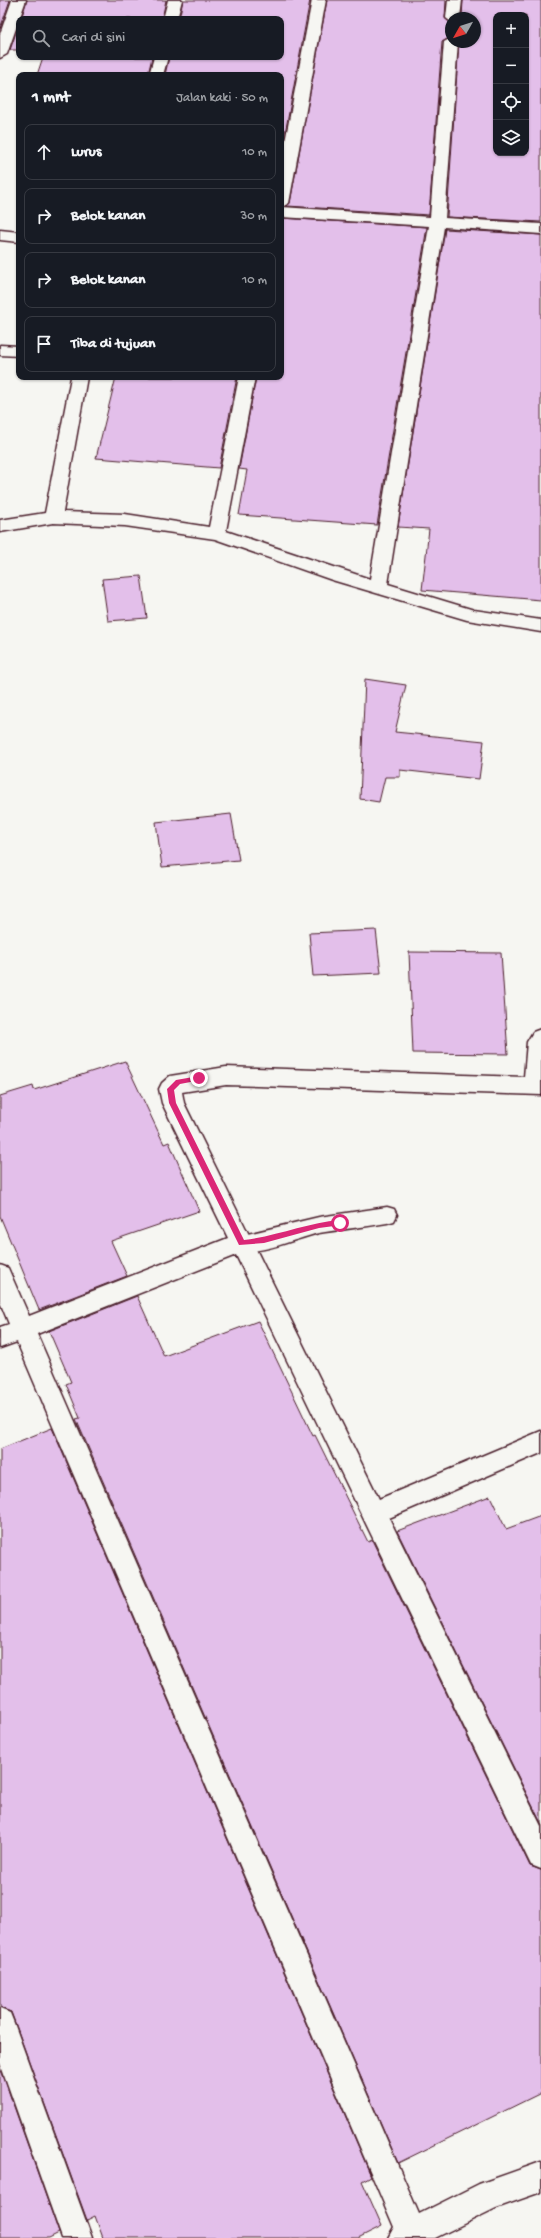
<!DOCTYPE html>
<html lang="id">
<head>
<meta charset="utf-8">
<style>
	body { margin:0; font-family:"Gochi Hand",sans-serif; background:#242831; color:#f1f3f6 }
	.controls { position:absolute; right:12px; top:12px; display:grid; overflow:hidden; border-radius:8px; box-shadow:0 1px 3px #0004 }
	.controls button { width:36px; height:36px; display:grid; place-items:center; padding:0; border:0; border-bottom:1px solid #363941; background:#171b24; color:#f1f3f6; font:20px sans-serif }
	.compass { position:absolute; left:445px; top:12px; width:36px; height:36px; border-radius:50%; background:#171b24; box-shadow:0 1px 3px #0004; rotate:231deg }
	.stop { position:absolute; width:12px; height:12px; margin:-9px; border:3px solid #db2777; border-radius:50%; background:#fff }
	.stop.end { background:#db2777; border-color:#fff; box-shadow:0 1px 4px #0008 }
	.list { margin:0; padding:0; list-style:none }
	h2 { display:flex; justify-content:space-between; align-items:center; height:52px; margin:0; padding:0 16px; font-size:17px }
	h2 small { font-size:13px; font-weight:400; color:#9ea1a6 }
	.list li { display:grid; grid-template-columns:26px 1fr auto; gap:12px; align-items:center; box-sizing:border-box; height:56px; margin:0 8px 8px; padding:0 8px; border:1px solid #363941; border-radius:8px }
	.list b { display:block; font-size:15px; white-space:nowrap }
	.list em { font-size:13px; font-style:normal; color:#9ea1a6 }
	.icon { flex:none; width:22px; height:22px; fill:none; stroke:currentColor; stroke-width:2; stroke-linecap:round; stroke-linejoin:round }
	.map { position:relative; flex:none; width:541px; height:2238px; overflow:hidden }
	.search { position:absolute; background:#171b24; box-shadow:0 1px 3px #0004; left:16px; top:16px; width:268px; height:44px; display:flex; align-items:center; gap:10px; box-sizing:border-box; padding:0 14px; border-radius:8px; color:#9ea1a6; font-size:15px }
	.panel { position:absolute; background:#171b24; box-shadow:0 1px 3px #0004; left:16px; top:72px; width:268px; height:308px; border-radius:8px }
	.map>svg:first-child { display:block }
	.building { fill:#e3bfea; stroke:#4a1f2b; fill-rule:evenodd }
	.lines { fill:none; stroke-linecap:round; stroke-linejoin:round }
	.service-casing { stroke:#4a1f2b; stroke-width:3 }
	.minor-casing { stroke:#4a1f2b; stroke-width:3 }
	.service { fill:#f6f6f2; fill-rule:evenodd }
	.minor { fill:#f6f6f2; fill-rule:evenodd }
	.route { fill:#db2777 }
</style>
</head>
<body>
<div class="map">
<svg width="541" height="2238" viewBox="0 0 541 2238">
	<rect width="100%" height="100%" fill="#f6f6f2"/>
	<filter id="ink" filterUnits="userSpaceOnUse"><feTurbulence type="fractalNoise" baseFrequency=".025" numOctaves="2"/><feDisplacementMap in="SourceGraphic" scale="8" xChannelSelector="R" yChannelSelector="G"/><feConvolveMatrix kernelMatrix="1 2 1 2 8 2 1 2 1" color-interpolation-filters="sRGB"/></filter>
	<g filter="url(#ink)">
		<path class="building" d="M0 0H10L0 29Z
			M27 0H166L162 19H21Z
			M183 0H310L281 155V75H165L169 57H281V19H179Z
			M327 0H446L445 18 451 23V37L442 42 429 215 287 206 290 203Z
			M463 0H541V222L447 217 459 42H475V18H462ZM496 15H526V153H496Z
			M19 24V50H10Z
			M43 57H152L148 75H37Z
			M281 218 427 227 377 525 239 515 247 470 239 469 256 377H281Z
			M445 229 541 235V600L422 590 429 529 398 527Z
			M116 377H237L219 468 96 458Z
			M141 576 147 618 108 621 102 579Z
			M365 679 406 685 395 732 484 741 479 779 400 770V777H385L379 802 360 799Z
			M231 814 239 860 162 867 156 822Z
			M376 930 381 973 313 976 309 933Z
			M409 952 501 953 508 1054 413 1053Z
			M125 1061 164 1144 169 1142 199 1211 111 1241 127 1276 39 1310 0 1216V1096L33 1086 34 1090Z
			M137 1296 164 1356 258 1321 313 1436 315 1435 368 1542 372 1540 530 1866 541 1870V2093L398 2163 76 1419 80 1418 66 1384 71 1382 49 1331Z
			M52 1428 371 2176 362 2181 382 2226 358 2238H103L95 2216 87 2220 11 2012 0 2008V1449Z
			M490 1496 506 1529 541 1516V1823L397 1531Z
			M0 2067 59 2233 49 2238H0Z"/>
		<g class="lines">
			<g class="service-casing">
				<path id="service" d="M387 1207 394 1209 397 1215 394 1221 387 1223C365 1227 342 1229 319 1233 296 1238 258 1257 235 1249L232 1243 235 1237 319 1217Z"/>
			</g>
			<g class="minor-casing">
				<path id="minor" d="M12 0H26L7 54 0 58V34Z
					M168 0H182L177 19H163Z
					M312 0H326L289 203 282 207 430 217 444 42 451 38V42H458L445 218 541 224V234L444 227 388 584 474 610 541 620V632L467 620 332 580 215 539 125 526 53 523 0 532V520L45 513 71 377H87L63 512 125 514 209 527 239 377H255L226 531 370 579 429 226 281 217V163Z
					M448 0H462L460 18H451V22L446 18Z
					M154 57H168L163 75H149Z
					M0 230 19 232V242L0 240Z
					M0 345 19 346V356L0 355Z
					M541 1029V1095L226 1085 182 1092 184 1103 379 1499 541 1431V1453L389 1518 541 1826V1869L531 1865 236 1255 37 1334 419 2214 479 2184 541 2162V2192L496 2208 435 2238H388L394 2227 17 1342 0 1348V1327L9 1324 0 1302V1265L8 1268 29 1316 228 1238 162 1103 159 1089 162 1083 170 1076 226 1067 524 1077 527 1042 533 1032Z
					M0 2009 10 2013 14 2023 92 2238H62L0 2063Z"/>
			</g>
			<use href="#service" class="service"/>
			<use href="#minor" class="minor"/>
		</g>
	</g>
	<path class="route" d="M199 1076 202 1078 201 1080 180 1084 174 1090 176 1103 244 1240C277 1236 307 1223 340 1220L343 1223 342 1225 319 1228 264 1243 239 1245 169 1103 167 1089 176 1080Z"/>
</svg>
<div class="controls">
<button>+</button>
<button>−</button>
<button><svg class="icon" aria-label="locate" viewBox="0 0 24 24"><circle cx="12" cy="12" r="6"/><path d="M12 2v4M12 18v4M2 12h4M18 12h4"/></svg></button>
<button><svg class="icon" aria-label="layers" viewBox="0 0 24 24"><path d="M12 4l9 5-9 5-9-5zM3 14l9 5 9-5"/></svg></button>
</div>
<svg class="compass" viewBox="-18 -18 36 36"><path d="M0-13l5 13h-10z" fill="#e53935"/><path d="M0 13l5-13h-10z" fill="#9ea1a6"/></svg>
<div class="stop" style="left:340px;top:1223px"></div>
<div class="stop end" style="left:199px;top:1078px"></div>
<div class="search"><svg class="icon" aria-label="search" viewBox="0 0 24 24"><circle cx="10" cy="10" r="6"/><path d="M15 15l6 6"/></svg>Cari di sini</div>
<section class="panel">
<h2>1 mnt<small>Jalan kaki · 50 m</small></h2>
<ul class="list">
<li><svg class="icon" aria-label="ahead" viewBox="0 0 24 24"><path d="M12 20V5M6 11l6-6 6 6"/></svg><div><b>Lurus</b></div><em>10 m</em></li>
<li><svg class="icon" aria-label="right" viewBox="0 0 24 24"><path d="M7 20v-9h11M14 6l5 5-5 5"/></svg><div><b>Belok kanan</b></div><em>30 m</em></li>
<li><svg class="icon" aria-label="right" viewBox="0 0 24 24"><path d="M7 20v-9h11M14 6l5 5-5 5"/></svg><div><b>Belok kanan</b></div><em>10 m</em></li>
<li><svg class="icon" aria-label="arrive" viewBox="0 0 24 24"><path d="M6 21V4h12l-3 4 3 4H6"/></svg><div><b>Tiba di tujuan</b></div></li>
</ul>
</section>
</div>
</body>
</html>
